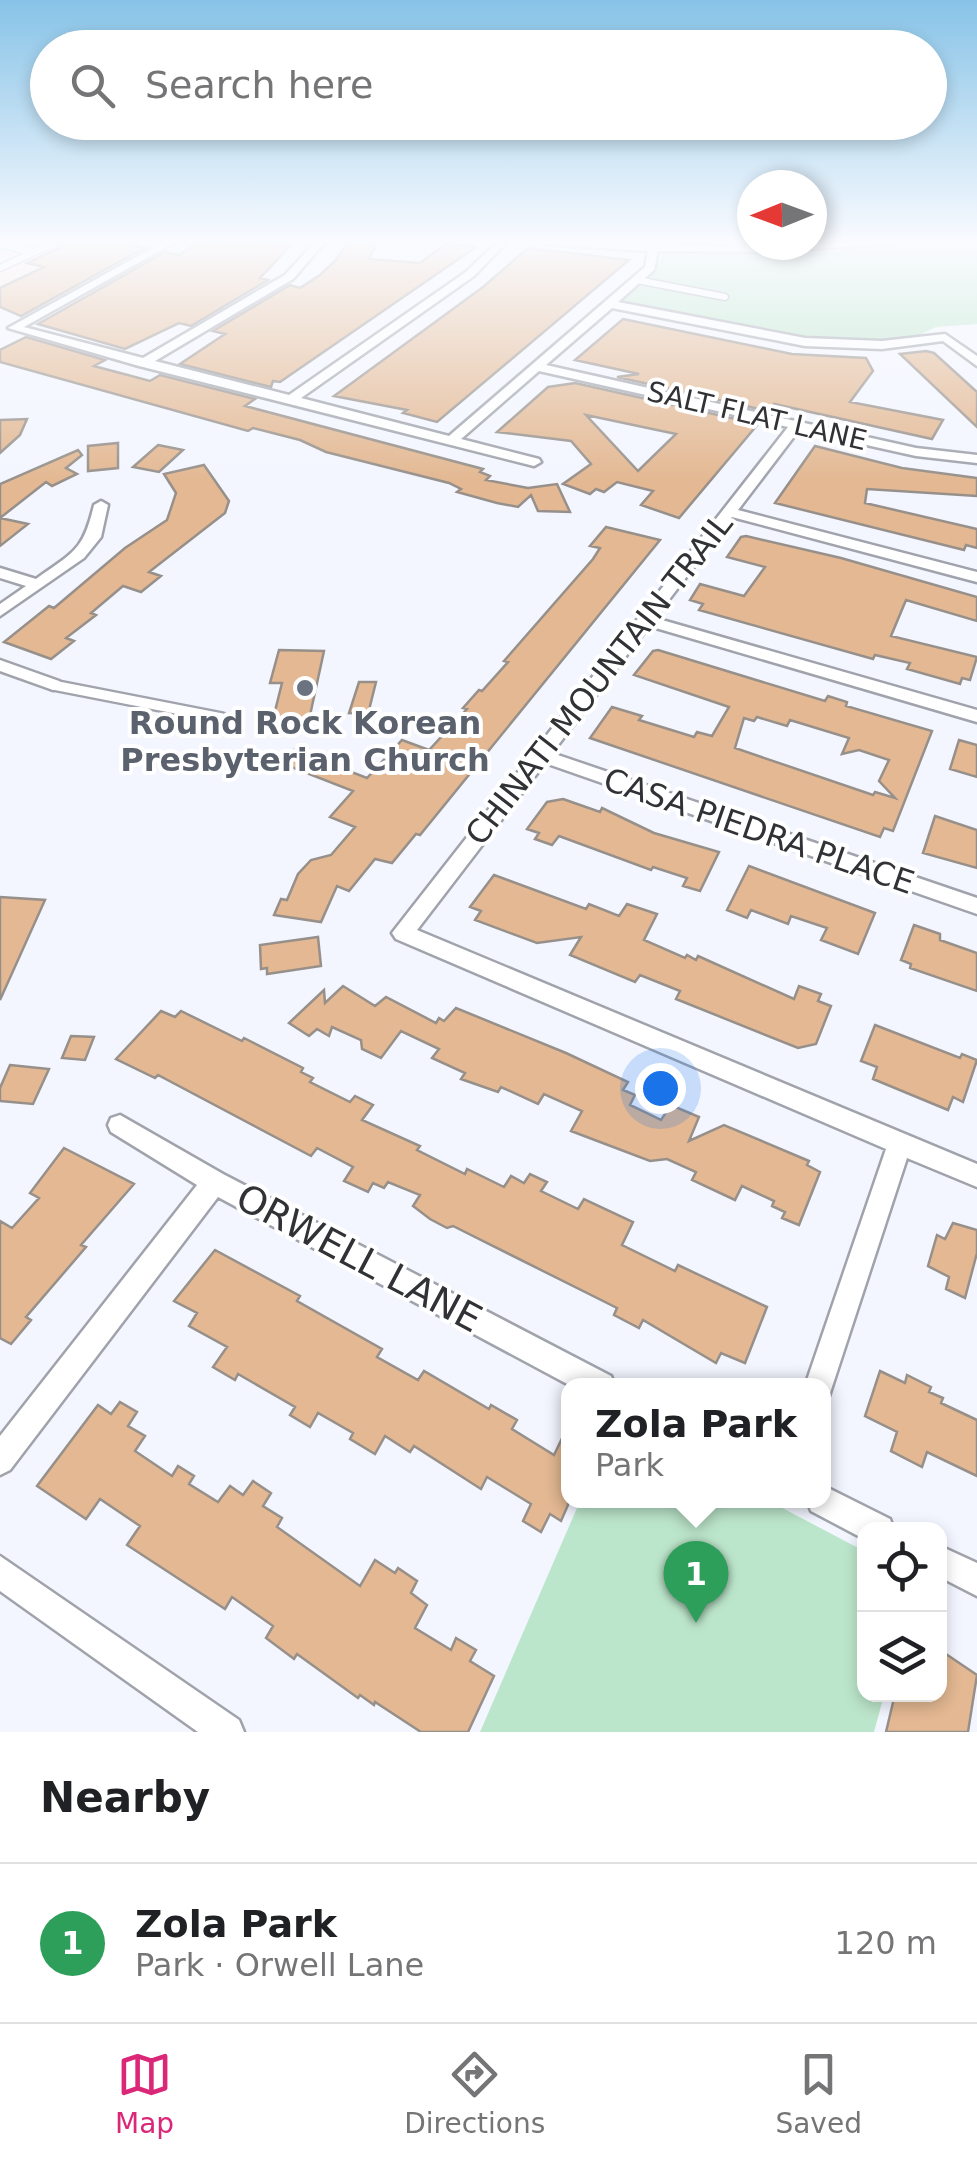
<!DOCTYPE html>
<html lang="en">
<head>
<meta charset="utf-8">
<style>
	body { margin:0; font-family:"DejaVu Sans",sans-serif; background:#f2f2f2; color:#202124 }
	.controls { position:absolute; right:30px; bottom:30px; display:grid; overflow:hidden; border-radius:20px; box-shadow:0 5px 15px #0003 }
	.controls button { width:90px; height:90px; display:grid; place-items:center; padding:0; border:0; border-bottom:2px solid #e0e0e0; background:#fff; color:#202124; font:50px sans-serif }
	.compass { position:absolute; left:737px; top:170px; width:90px; height:90px; border-radius:50%; background:#fff; box-shadow:0 5px 15px #0003; rotate:269deg }
	.you { position:absolute; left:660px; top:1088px; width:35px; height:35px; margin:-25px; border:8px solid #fff; border-radius:50%; background:#1a73e8; box-shadow:0 0 0 15px #1a73e833 }
	.badge { display:grid; place-items:center; width:65px; height:65px; border-radius:50%; background:#db2777; color:#fff; font-size:32px; font-weight:700 }
	.pin { position:absolute; translate:-50% -82px; filter:drop-shadow(0 2px 5px #0008) }
	.pin::after { content:''; position:absolute; top:52px; width:35px; height:30px; background:inherit; clip-path:polygon(0 0,100% 0,50% 100%) }
	.popup { position:absolute; left:561px; top:1378px; width:270px; height:130px; box-sizing:border-box; display:grid; place-content:center; border-radius:20px; background:#fff; filter:drop-shadow(0 2px 8px #0005); font-size:32px; white-space:nowrap; color:#757577 }
	.popup b { font-size:38px; color:#202124 }
	.popup::after { content:''; position:absolute; left:50%; top:100%; margin-left:-20px; border:20px solid transparent; border-top-color:#fff }
	.list { margin:0; padding:0; list-style:none }
	h2 { display:flex; justify-content:space-between; align-items:center; height:130px; margin:0; padding:0 40px; font-size:42px }
	h2 small { font-size:32px; font-weight:400; color:#757577 }
	.list li { display:grid; grid-template-columns:65px 1fr auto; gap:30px; align-items:center; box-sizing:border-box; height:160px; padding:0 40px; border-top:2px solid #e0e0e0 }
	.list b { display:block; font-size:38px; white-space:nowrap }
	.list p { margin:0; font-size:32px; white-space:nowrap; color:#757577 }
	.list em { font-size:32px; font-style:normal; color:#757577 }
	.icon { flex:none; width:55px; height:55px; fill:none; stroke:currentColor; stroke-width:2; stroke-linecap:round; stroke-linejoin:round }
	.map { position:relative; flex:none; width:977px; height:1732px; overflow:hidden }
	.search { position:absolute; background:#fff; box-shadow:0 5px 15px #0003; left:30px; right:30px; top:30px; height:110px; display:flex; align-items:center; gap:25px; box-sizing:border-box; padding:0 35px; border-radius:55px; color:#757577; font-size:38px }
	.sheet { height:290px; background:#fff }
	nav { display:flex; justify-content:space-around; align-items:center; box-sizing:border-box; height:140px; border-top:2px solid #e0e0e0; background:#fff; font-size:28px; color:#757577 }
	nav a { display:grid; justify-items:center; gap:5px }
	nav .on { color:#db2777 }
	.map>svg:first-child { display:block }
	.commercial { fill:#ffe6dc }
	.green { fill:#bce6cb }
	.building { fill:#e3b892; stroke:#97908a; stroke-width:2.5; fill-rule:evenodd }
	.lines { fill:none; stroke-linecap:round; stroke-linejoin:round }
	.service-far1-casing { stroke:#a0a3ab; stroke-width:9 }
	.service-casing { stroke:#a0a3ab; stroke-width:14 }
	.minor-casing { stroke:#a0a3ab; stroke-width:5 }
	.service-far1 { stroke:#fff; stroke-width:6 }
	.service { stroke:#fff; stroke-width:9 }
	.minor { fill:#fff; fill-rule:evenodd }
	.worship-dot { fill:#6b7280; stroke:#fff; stroke-width:4 }
	.labels { text-anchor:middle; dominant-baseline:central; stroke-width:8; stroke-linejoin:round; paint-order:stroke }
	.far-street-label { font-size:28px; fill:#313236; stroke:#fff }
	.street-label { font-size:32px; fill:#313236; stroke:#fff }
	.worship-label { font-size:32px; font-weight:bold; fill:#5b616d; stroke:#fff }
	.near-street-label { font-size:38px; fill:#313236; stroke:#fff }
</style>
</head>
<body>
<div class="map">
<svg width="977" height="1732" viewBox="0 0 977 1732">
	<rect width="100%" height="100%" fill="#f3f6ff"/>
	<path class="commercial" d="M0 241H91L0 286Z"/>
	<path class="green" d="M941 241H977V324L936 327 917 336 887 340H818L627 304 623 300 654 272 663 255 809 253Z
		M580 1501H769L864 1551V1694L884 1695 874 1732H480Z"/>
	<path class="building" d="M65 241H139L135 246 144 248 21 316 0 307V288L44 267 27 263 61 247Z
		M348 241H378L369 259 420 263 447 243 476 247 280 382 273 381 271 387 180 364 225 334 213 331 290 285 300 288 320 275 336 260Z
		M199 242 233 245 235 242 293 243 260 278 268 280 191 326 179 323 125 349 38 324 165 252 179 255Z
		M528 248 629 260 437 422 403 413 407 410 334 396 483 287Z
		M623 319 792 354 866 358 873 371 850 402 943 420 932 439 774 404 768 411 617 377 639 374 575 360Z
		M26 337 105 360 94 366 150 381 160 375 255 399 245 406 483 469 480 472 490 476 486 480 528 488 557 484 570 512 538 511 531 495 518 507 497 503 457 492 461 489 449 483 326 452 300 440 253 428 248 431 0 362V350Z
		M926 351 934 353 977 392V427L900 354Z
		M575 383 758 424 679 518 641 505 653 491 617 482 604 492 596 489 590 494 563 484 591 464 571 441 497 432 548 387ZM586 415 676 434 638 471Z
		M27 419 20 435 0 453V420Z
		M118 443V468L88 471V446Z
		M158 445 183 450 159 472 133 467Z
		M815 446 902 468 977 478V496L867 489 865 503 977 529V548L966 545 964 550 775 503Z
		M78 450 82 455 66 468 77 474 52 486 46 482 0 518 28 524 0 546V484Z
		M204 465 229 501 225 513 149 572 161 576 141 592 123 586 91 613 96 615 66 638 74 641 51 659 4 642 49 606 54 608 125 548 167 520 176 493 164 474Z
		M606 527 660 540 420 835 416 834 392 863 375 859 349 891 337 886 321 922 274 915 281 899 287 900 298 874 311 860 331 855 355 827 330 817 353 791 281 763 294 750 367 778 402 740 429 750 467 709 463 708 479 690 482 691 508 662 504 661 593 559 600 548 590 546Z
		M746 536 841 558 977 597V621L906 600 891 636 977 657 970 680 962 678 960 684 907 669 910 663 875 655 873 659 699 610 703 604 690 600 700 584 744 596 765 567 727 557 741 537Z
		M279 650 324 651 309 720 273 719 282 683H270Z
		M658 650 825 701 828 696 847 702 846 706 932 731 893 831 884 828 880 837 590 738 612 707 642 716 639 720 694 737 697 732 712 736 729 707 634 675 653 651ZM757 717 787 726 790 720 849 738 842 754 859 750 889 760 879 781 895 798 875 792 873 795 735 748 744 718 754 721Z
		M359 682H376L368 714 349 713Z
		M959 740 977 745V777L950 769Z
		M563 799 600 812 602 808 654 833 719 852 700 891 683 886 687 878 653 867 651 870 559 836 552 845 535 839 539 833 527 829 547 802Z
		M935 816 977 830V868L923 853Z
		M749 866 875 913 858 954 821 940 827 928 791 916 788 924 751 910 747 918 727 910Z
		M494 875 586 909 589 904 619 916 627 904 657 914 644 940 685 958 687 955 696 960 698 956 794 999 799 986 821 994 818 1001 831 1006 816 1044 798 1048 676 999 680 991 640 975 635 982 570 955 581 937 537 943 475 920 481 911 470 907Z
		M0 897 45 900 0 1000Z
		M914 925 940 934V940L977 953V991L910 968 911 964 901 960Z
		M318 937 321 966 267 974V968L261 969 260 945Z
		M343 986 375 1006 386 997 436 1023 439 1018 444 1021 456 1008 566 1053 628 1082 623 1090 635 1095 630 1105 661 1120 671 1105 699 1117 689 1141 724 1125 809 1161 807 1165 820 1172 799 1225 782 1218 785 1212 772 1206 774 1201 742 1186 735 1200 692 1180 696 1172 667 1159 650 1161 571 1131 582 1111 544 1094 538 1104 501 1087 498 1092 461 1079 465 1073 432 1058 439 1049 401 1031 381 1058 362 1049 361 1040 332 1027 329 1036 317 1029 309 1036 289 1023 324 990 325 1003Z
		M161 1011 175 1017 181 1011 242 1041 244 1038 303 1068 301 1072 313 1078 310 1082 350 1102 355 1096 373 1105 362 1120 420 1146 417 1150 465 1174 467 1169 504 1187 511 1176 524 1183 530 1174 547 1182 541 1191 578 1209 584 1199 633 1222 622 1245 675 1271 678 1265 767 1307 745 1363 721 1353 716 1363 643 1320 639 1328 614 1315 617 1308 453 1226 447 1228 430 1219 413 1206 420 1195 388 1182 384 1188 373 1183 368 1192 344 1181 353 1167 317 1148 311 1156 158 1075 155 1078 116 1059Z
		M875 1025 960 1058 962 1054 977 1060 963 1102 953 1097 948 1110 873 1079 877 1067 861 1061Z
		M71 1036 94 1037 85 1060 62 1058Z
		M10 1065 49 1069 33 1104 0 1101V1088Z
		M64 1148 134 1184 81 1245 86 1247 26 1317 31 1320 11 1344 0 1338V1221L12 1228 39 1198 30 1193Z
		M953 1223 977 1230V1253L965 1298 946 1289 949 1277 928 1266 937 1235 945 1239Z
		M215 1250 300 1296 297 1301 382 1349 377 1357 418 1380 424 1371 489 1409 491 1405 517 1420 512 1429 554 1455 568 1426V1505L561 1521 550 1514 541 1532 523 1521 531 1504 487 1477 481 1489 414 1446 410 1452 385 1436 375 1454 350 1439 353 1433 318 1413 310 1427 290 1415 295 1407 238 1374 235 1380 213 1367 227 1347 189 1326 197 1313 174 1301Z
		M880 1371 905 1383 907 1375 931 1387 929 1392 943 1398 941 1403 977 1420V1476L927 1452 922 1467 891 1451 897 1432 865 1416Z
		M120 1402 137 1412 128 1426 145 1436 135 1451 172 1476 178 1466 194 1476 189 1484 218 1502 230 1486 243 1495 253 1481 271 1493 263 1506 282 1518 277 1527 360 1586 375 1560 395 1573 398 1568 417 1581 411 1593 427 1605 415 1628 451 1650 456 1638 476 1650 470 1661 494 1676 468 1732H421L375 1702 374 1705 360 1695 358 1698 297 1654 294 1659 266 1638 273 1626 232 1597 225 1609 127 1545 140 1526 100 1499 86 1519 37 1486 98 1405 111 1414Z
		M940 1650 977 1675 968 1732H886L895 1694H940Z"/>
	<g class="lines">
		<g class="service-far1-casing">
			<path id="service-far1" d="M0 244 31 252
				M0 268 58 241
				M637 280 725 297"/>
		</g>
		<g class="service-casing">
			<path id="service" d="M53 685 222 718"/>
		</g>
		<g class="minor-casing">
			<path id="minor" d="M165 241H177L24 327 143 358 285 275 316 241H326L293 279 155 361 289 395 466 272 498 241H508L474 276 301 398 449 436 645 267 648 251 546 244 541 241 719 246 897 241 892 244 762 252 658 251 654 270 618 302 805 338 882 341 945 334 977 356V366L943 341 882 349 805 346 612 308 546 365 916 448 977 455V463L916 456 799 430 738 510 977 572V582L732 517 655 618 977 710V722L649 626 552 753 977 898V914L545 763 417 930 977 1164V1187L907 1158 829 1396 824 1398V1386H805L886 1149 396 939 392 933 788 427 539 371 461 439 539 459 541 462 534 466 139 366 8 328Z
				M101 501 108 505 101 537 84 558 0 616V604L26 586 0 578V568L36 579C73 552 83 552 94 505Z
				M0 660 59 681 62 685 53 690 0 671Z
				M120 1115 223 1174 611 1376 615 1386H571L218 1197 10 1470 0 1475V1436L197 1185 111 1132 108 1125 111 1118Z
				M824 1486 890 1519 894 1530H864V1539L811 1511 807 1500H824Z
				M940 1546 977 1563V1596L940 1577Z
				M0 1556 239 1720 244 1732H198L0 1591Z"/>
		</g>
		<use href="#service-far1" class="service-far1"/>
		<use href="#service" class="service"/>
		<use href="#minor" class="minor"/>
	</g>
	<linearGradient id="sky" x2="0" y2="1"><stop stop-color="#87c3e7"/><stop offset="0.5" stop-color="#fafbff"/><stop offset="1" stop-color="#fafbff" stop-opacity="0"/></linearGradient>
	<rect width="977" height="483" fill="url(#sky)"/>
	<circle class="worship-dot" cx="305" cy="688" r="10"/>
	<g class="labels">
		<g class="far-street-label">
			<text transform="translate(757 416) rotate(13)">SALT FLAT LANE</text>
		</g>
		<g class="street-label">
			<text transform="translate(599 679) rotate(-52)">CHINATI MOUNTAIN TRAIL</text>
			<text transform="translate(759 831) rotate(19)">CASA PIEDRA PLACE</text>
		</g>
		<g class="worship-label">
			<text x="305" y="723">Round Rock Korean<tspan x="305" dy="37">Presbyterian Church</tspan></text>
		</g>
		<g class="near-street-label">
			<text transform="translate(359 1258) rotate(28)">ORWELL LANE</text>
		</g>
	</g>
</svg>
<div class="controls">
<button><svg class="icon" aria-label="locate" viewBox="0 0 24 24"><circle cx="12" cy="12" r="6"/><path d="M12 2v4M12 18v4M2 12h4M18 12h4"/></svg></button>
<button><svg class="icon" aria-label="layers" viewBox="0 0 24 24"><path d="M12 4l9 5-9 5-9-5zM3 14l9 5 9-5"/></svg></button>
</div>
<svg class="compass" viewBox="-18 -18 36 36"><path d="M0-13l5 13h-10z" fill="#e53935"/><path d="M0 13l5-13h-10z" fill="#757577"/></svg>
<div class="you"></div>
<div class="pin badge" style="left:696px;top:1623px;background:#2e9e5b">1</div>
<div class="popup"><b>Zola Park</b>Park</div>
<div class="search"><svg class="icon" aria-label="search" viewBox="0 0 24 24"><circle cx="10" cy="10" r="6"/><path d="M15 15l6 6"/></svg>Search here</div>
</div>
<section class="sheet">
<h2>Nearby<small></small></h2>
<ul class="list">
<li><span class="badge" style="background:#2e9e5b">1</span><div><b>Zola Park</b><p>Park · Orwell Lane</p></div><em>120 m</em></li>
</ul>
</section>
<nav>
<a class="on"><svg class="icon" aria-label="map" viewBox="0 0 24 24"><path d="M3 6l6-2 6 2 6-2v14l-6 2-6-2-6 2zM9 4v14M15 6v14"/></svg>Map</a>
<a><svg class="icon" aria-label="directions" viewBox="0 0 24 24"><path d="M12 3l9 9-9 9-9-9zM9 14v-3h6M13 9l2 2-2 2"/></svg>Directions</a>
<a><svg class="icon" aria-label="saved" viewBox="0 0 24 24"><path d="M7 4h10v16l-5-4-5 4z"/></svg>Saved</a>
</nav>
</body>
</html>
